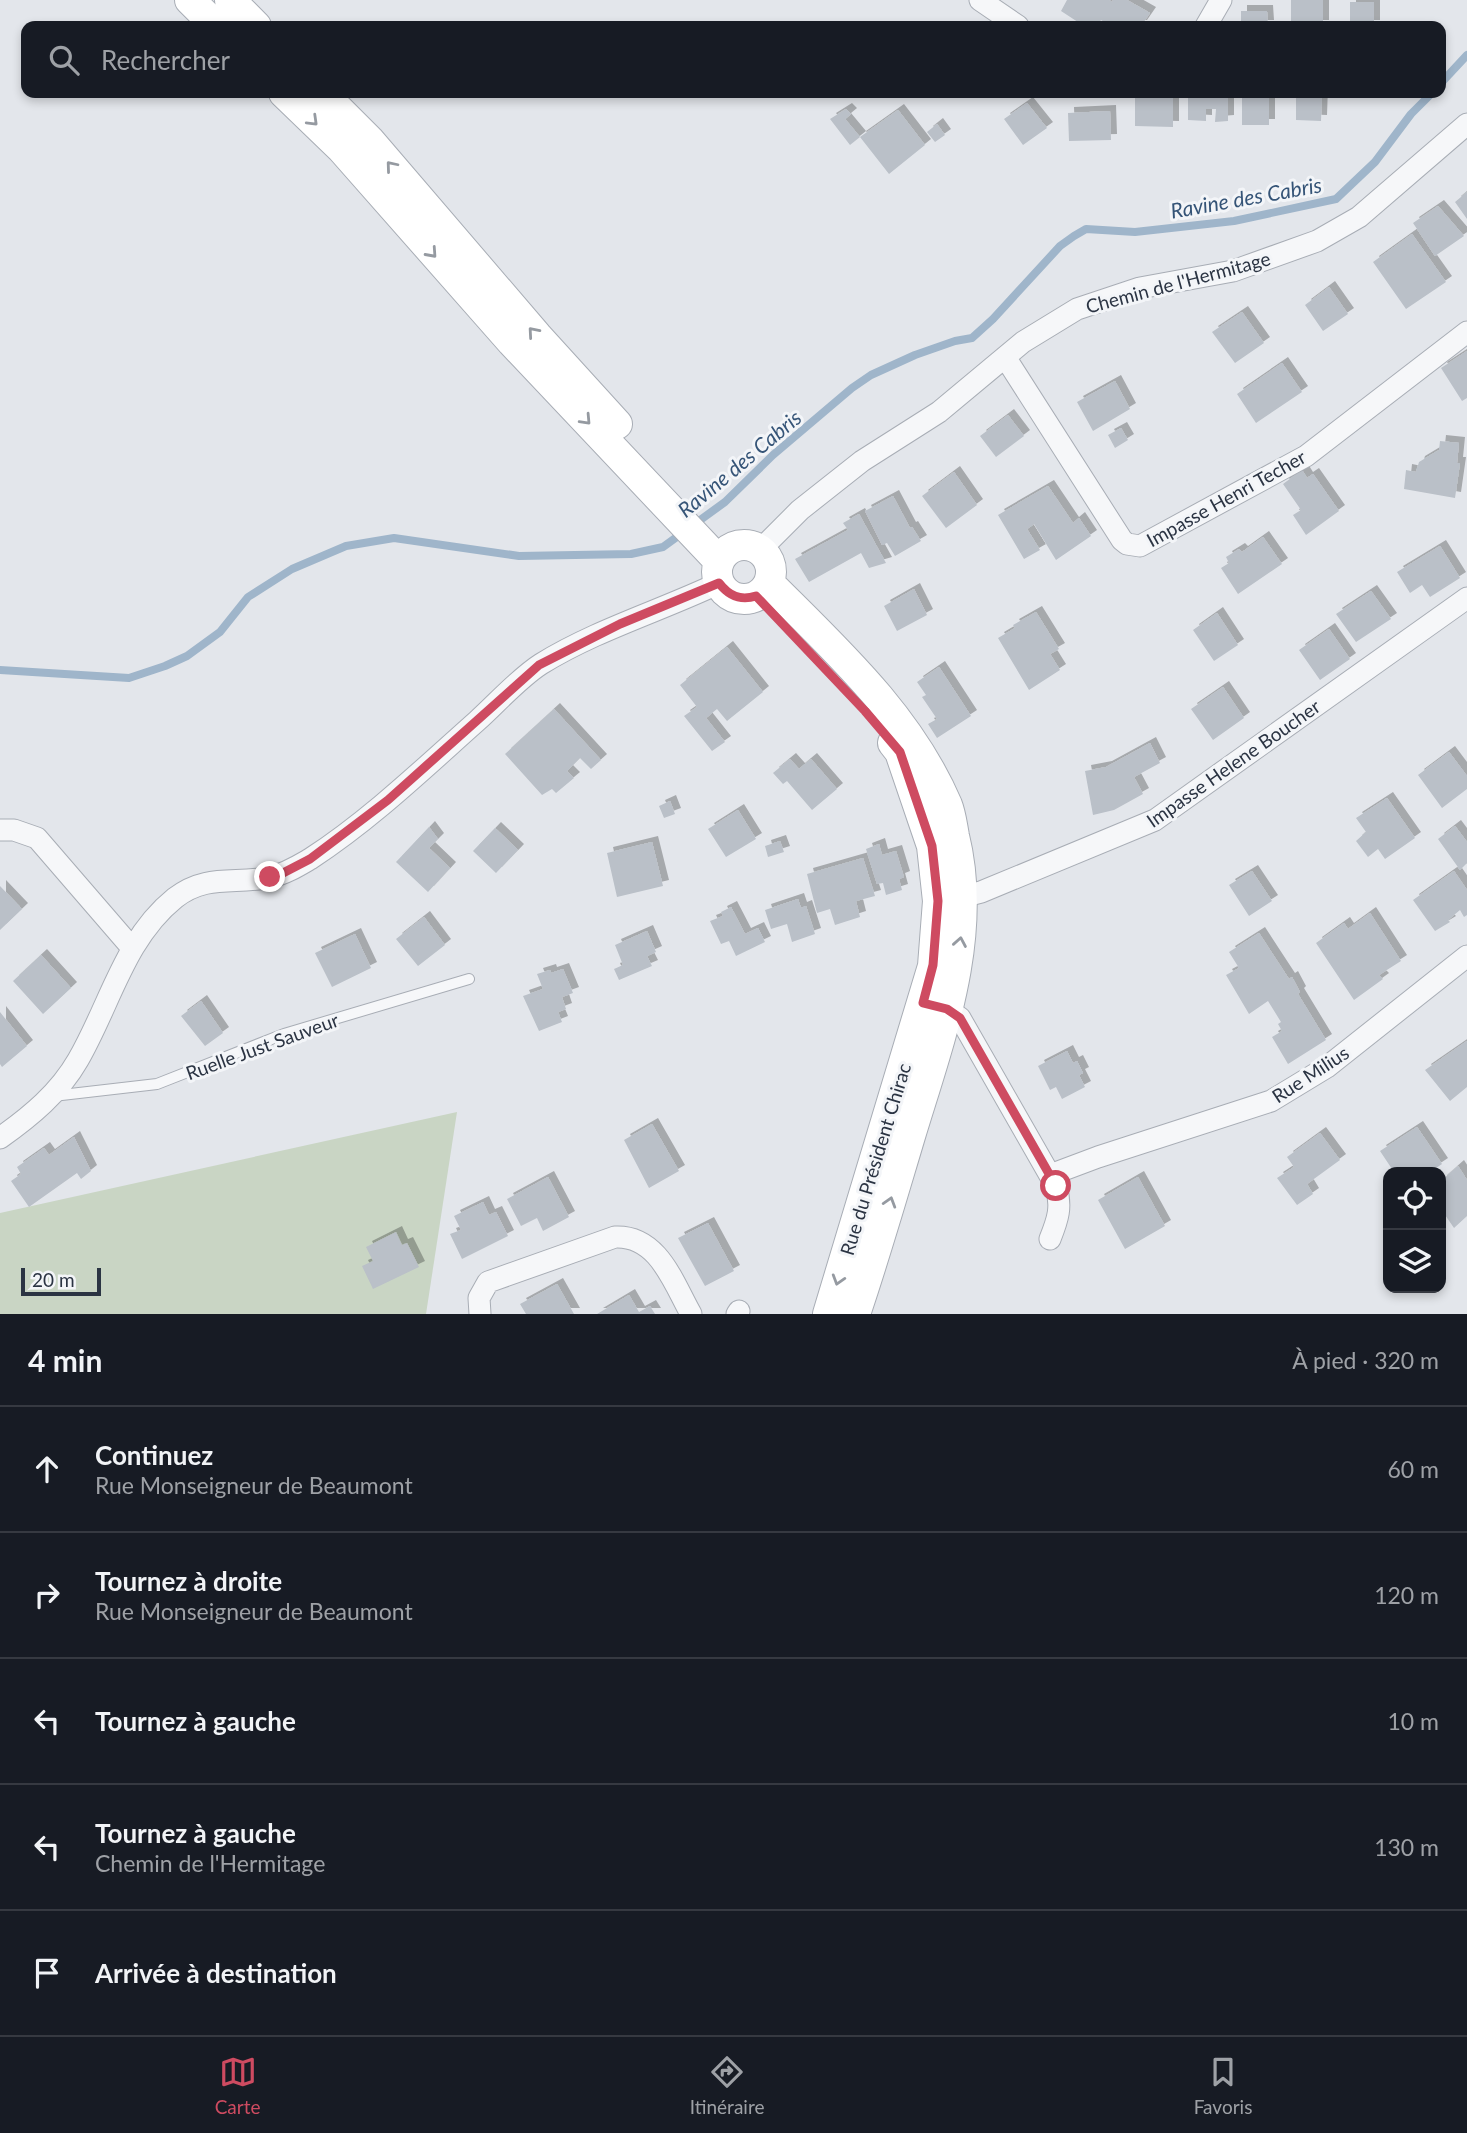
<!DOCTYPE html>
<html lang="fr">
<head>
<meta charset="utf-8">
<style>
	body { margin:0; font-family:Lato,sans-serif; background:#20242c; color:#f1f3f6 }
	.controls { position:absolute; right:21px; bottom:21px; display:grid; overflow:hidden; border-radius:14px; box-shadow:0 4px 10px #0003 }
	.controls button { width:63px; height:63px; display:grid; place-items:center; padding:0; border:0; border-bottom:2px solid #363941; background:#171b24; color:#f1f3f6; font:35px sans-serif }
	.scale { position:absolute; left:21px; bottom:18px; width:80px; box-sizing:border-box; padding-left:7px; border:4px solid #2b3443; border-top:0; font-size:19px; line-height:24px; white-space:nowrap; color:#2b3443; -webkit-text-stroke:5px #f3f5f8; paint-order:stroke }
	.stop { position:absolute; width:21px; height:21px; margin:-16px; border:5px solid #ce4b61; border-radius:50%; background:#fff }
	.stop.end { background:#ce4b61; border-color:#fff; box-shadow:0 2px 7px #0008 }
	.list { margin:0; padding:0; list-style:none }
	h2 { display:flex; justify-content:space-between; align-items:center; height:91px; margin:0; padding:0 28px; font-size:30px }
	h2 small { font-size:23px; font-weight:400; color:#9ea1a6 }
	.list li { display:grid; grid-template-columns:46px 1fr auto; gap:21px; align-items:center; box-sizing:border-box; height:126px; padding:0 28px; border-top:2px solid #363941 }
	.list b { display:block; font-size:26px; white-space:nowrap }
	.list p { margin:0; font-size:23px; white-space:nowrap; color:#9ea1a6 }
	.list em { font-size:23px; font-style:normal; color:#9ea1a6 }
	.icon { flex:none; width:38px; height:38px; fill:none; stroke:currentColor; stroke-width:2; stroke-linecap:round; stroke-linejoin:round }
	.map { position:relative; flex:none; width:1467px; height:1314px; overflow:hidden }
	.search { position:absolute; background:#171b24; box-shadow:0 4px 10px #0003; left:21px; right:21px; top:21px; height:77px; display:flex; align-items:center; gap:18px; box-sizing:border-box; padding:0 24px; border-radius:14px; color:#9ea1a6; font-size:26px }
	.sheet { height:721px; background:#171b24 }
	nav { display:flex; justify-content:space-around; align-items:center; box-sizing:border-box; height:98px; border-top:2px solid #363941; background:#171b24; font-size:19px; color:#9ea1a6 }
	nav a { display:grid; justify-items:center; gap:4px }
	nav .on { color:#ce4b61 }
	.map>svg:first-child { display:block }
	.green { fill:#c9d5c4 }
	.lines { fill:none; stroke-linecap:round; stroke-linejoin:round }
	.stream { stroke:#9fb5ca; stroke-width:8 }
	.building { fill:#bac0c8; filter:url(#shadow) }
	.lane-casing { stroke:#a8adb5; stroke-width:12 }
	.street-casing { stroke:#a8adb5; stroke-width:23 }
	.secondary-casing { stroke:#a8adb5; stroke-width:32 }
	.lane { stroke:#f6f7f9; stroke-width:10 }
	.street { stroke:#f6f7f9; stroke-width:21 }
	.secondary { stroke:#fff; stroke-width:30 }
	.oneway { stroke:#959aa1 }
	.route { stroke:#ce4b61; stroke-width:9 }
	.labels { text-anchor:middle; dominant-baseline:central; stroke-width:6; stroke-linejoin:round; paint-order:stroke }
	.street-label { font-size:19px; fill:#2b3443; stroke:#f3f5f8 }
	.water-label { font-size:21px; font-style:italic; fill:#355477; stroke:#f3f5f8 }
</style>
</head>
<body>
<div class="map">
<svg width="1467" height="1314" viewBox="0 0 1467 1314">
	<defs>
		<filter id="shadow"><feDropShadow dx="6" dy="-6" stdDeviation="0" flood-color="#0004"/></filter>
	</defs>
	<rect width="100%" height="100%" fill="#e3e6eb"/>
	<path class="green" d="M457 1112 426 1314H0V1213Z"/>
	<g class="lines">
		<path class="stream" d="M1441 83 1467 55
			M0 670 129 678 165 666 187 656 220 632 248 597 292 569 346 546 394 538 519 556 631 554 663 547 725 502 773 455 852 388 871 375 915 355 955 341 972 338 993 319 1060 246 1074 236 1086 229 1135 232 1234 221 1336 199 1375 162 1411 114 1432 93"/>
	</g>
	<path class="building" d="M1067 0H1109L1112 2 1113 0H1127L1150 13 1141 26H1111L1101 20 1097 26H1084L1061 11Z
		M1291 0H1323V26H1291Z
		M1350 2H1374V26H1350Z
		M1241 11H1267L1268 26H1241Z
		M1135 93H1160V96H1173V127L1135 126Z
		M1188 93H1228V121L1215 122 1216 109H1206V121L1188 120Z
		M1242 93H1269V125H1242Z
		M1296 93H1322L1321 121 1296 120Z
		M1027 103 1047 128 1023 145 1004 119Z
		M846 109 851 114 845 119 860 137 898 110 925 145 889 174 860 137 850 145 830 119Z
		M1110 111 1111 140 1069 141 1068 113Z
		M937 124 945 135 935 142 927 132Z
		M1467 192V219L1455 202Z
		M1438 206 1464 236 1435 256 1413 223Z
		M1412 234 1446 282 1406 309 1373 262Z
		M1329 287 1348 314 1323 331 1305 305Z
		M1242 312 1264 343 1235 363 1212 332Z
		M1467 351V398L1462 401 1441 368Z
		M1282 363 1302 392 1256 423 1237 394Z
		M1115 381 1130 409 1093 431 1077 402Z
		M1008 415 1024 436 996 457 980 436Z
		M1121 428 1128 440 1115 448 1108 435Z
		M1440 441 1459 443 1457 463H1460L1455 498 1404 489 1406 470 1416 472 1419 462 1439 450Z
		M1302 470 1307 478 1313 474 1339 511 1306 535 1293 515 1301 510 1283 484Z
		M954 472 977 505 946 528 922 496Z
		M1048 486 1073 523 1079 518 1091 536 1056 560 1034 524 1027 529 1040 550 1024 559 998 515Z
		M893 496 910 528 912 527 921 541 895 556 887 543 882 545 865 511Z
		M859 514 886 563 869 568 861 553 809 582 795 559 848 530 843 523Z
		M1263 537 1282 564 1238 594 1221 568 1229 563 1226 557 1239 549 1242 552Z
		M1440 546 1460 578 1430 597 1422 585 1410 593 1397 572Z
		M914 589 927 615 897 631 884 606Z
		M1371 591 1391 619 1356 642 1336 614Z
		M1036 612 1059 649 1050 654 1060 670 1029 690 998 638 1015 628 1013 625Z
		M1217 613 1238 645 1214 661 1193 630Z
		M1329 629 1350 659 1320 680 1299 650Z
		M727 647 763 692 727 721 717 709 706 718 725 742 712 751 684 716 697 707 680 685Z
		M939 667 971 716 937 738 928 724 937 719 922 697 926 695 917 682Z
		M1223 687 1244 718 1213 740 1191 709Z
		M554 709 601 760 591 769 580 758 567 771 574 778 556 793 552 789 542 795 505 754Z
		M1150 743 1160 763 1134 777 1143 794 1114 810 1093 815 1085 771 1106 767Z
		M1449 752 1467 776V789L1442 808 1418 775Z
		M790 759 799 769 811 759 837 789 812 810 787 781 783 784 773 773Z
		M1387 798 1415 838 1385 859 1378 849 1368 857 1356 841 1366 832 1356 818Z
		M670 801 675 814 664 818 659 806Z
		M738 810 756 839 726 857 708 829Z
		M1455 826 1467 842V863L1460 870 1438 839Z
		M429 827 438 839 429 848 450 868 428 892 396 862Z
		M495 828 518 850 496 873 473 851Z
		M780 841 784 852 768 857 765 846Z
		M652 842 663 886 617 897 607 853Z
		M879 844 882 855 896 851 904 877 899 879 902 890 886 895 883 883 877 884 866 849Z
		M863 858 875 896 856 901 860 917 835 925 830 909 817 913 807 874Z
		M1252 871 1272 901 1249 916 1229 885Z
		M1454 871 1467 890V915L1464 917 1460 910 1448 920 1450 922 1435 931 1413 900Z
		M0 886 22 909 0 930Z
		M798 899 801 908 806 906 815 934 792 942 787 924 771 929 765 910Z
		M731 907 745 934 758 928 765 942 736 956 729 941 721 944 710 921 723 916 721 912Z
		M1370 913 1401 961 1379 975 1383 979 1354 1000 1316 943 1344 923 1348 929Z
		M424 917 445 945 418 966 396 939Z
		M647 931 656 952 647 956 652 966 619 980 614 969 623 965 615 945Z
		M1259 933 1289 979 1292 977 1300 992 1298 994 1326 1040 1288 1064 1272 1037 1282 1031 1278 1024 1281 1022 1268 1001 1249 1014 1226 975 1239 968 1229 952Z
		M355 934 371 968 332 987 315 953Z
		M41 955 71 988 43 1014 13 981Z
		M563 969 573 993 562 997 566 1009 558 1012 562 1022 539 1031 523 996 543 989 537 974 550 970 551 973Z
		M201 1001 223 1033 205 1046 181 1016Z
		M0 1012 27 1046 2 1067 0 1064Z
		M1467 1041V1087L1450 1101 1425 1070Z
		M1067 1051 1073 1063 1077 1061 1083 1073 1079 1075 1085 1087 1062 1099 1056 1087 1050 1090 1038 1066Z
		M652 1124 679 1171 649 1188 624 1140Z
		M1417 1127 1442 1164 1430 1172H1394L1380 1151Z
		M1320 1133 1340 1160 1307 1184 1313 1194 1297 1205 1277 1178 1294 1167 1287 1157Z
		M74 1137 91 1171 81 1179 77 1173 29 1207 11 1181 21 1174 17 1167 44 1148 49 1155Z
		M1458 1166 1467 1180V1216L1454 1228 1441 1209V1181Z
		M548 1177 569 1217 543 1231 537 1218 521 1226 507 1199Z
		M1138 1177 1165 1226 1125 1249 1098 1200Z
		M483 1202 489 1215 496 1212 508 1236 462 1259 450 1234 461 1230 454 1216Z
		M708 1223 734 1271 705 1286 678 1238Z
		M396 1232 402 1245 407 1243 419 1267 373 1289 362 1266 373 1261 366 1247Z
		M557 1284 574 1314H526L520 1304Z
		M629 1295 639 1312 650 1306 655 1314H597Z"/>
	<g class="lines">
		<g class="lane-casing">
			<path id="lane" d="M53 1096 157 1084 284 1034 469 979"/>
		</g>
		<g class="street-casing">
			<path id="street" d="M980 0 1018 26
				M1206 26 1221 0
				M1005 357 1122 540 1127 544 1140 546 1306 456 1467 332
				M760 550 800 510 862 461 939 412 1023 342 1077 309 1140 288 1233 271 1317 241 1359 217 1467 124
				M0 830H14L37 838 132 948
				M950 900 981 892 1155 820 1467 598
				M935 1006 947 1009 960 1018 1056 1186C1062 1207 1058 1219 1050 1239
				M0 1138C31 1116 59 1093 78 1060 110 1005 124 939 175 898 207 873 236 885 271 877 285 874 298 866 310 859 370 820 423 769 477 721 497 703 519 678 541 664 596 630 660 611 719 583
				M1050 1175 1098 1157 1271 1101 1327 1067 1467 956
				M480 1314 479 1298 488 1282 615 1237C658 1235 673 1282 691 1314
				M737 1314 739 1311"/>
		</g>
		<g class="secondary-casing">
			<path id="secondary" d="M190 0 216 26
				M230 0 256 26
				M284 93 342 149 512 342 719 561
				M322 93 369 140 537 336 617 424
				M717 572a27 27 0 1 1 54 0a27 27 0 1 1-54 0Z
				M769 583C836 650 909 716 947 805 951 815 952 826 954 836 979 937 939 1040 910 1136 892 1196 875 1255 855 1314
				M828 1314 933 966 938 901 932 846 900 752 893 743"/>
		</g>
		<use href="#lane" class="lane"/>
		<use href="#street" class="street"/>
		<use href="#secondary" class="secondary"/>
	</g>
	<defs><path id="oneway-chevron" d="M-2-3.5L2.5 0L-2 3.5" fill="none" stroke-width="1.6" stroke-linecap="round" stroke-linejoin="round" transform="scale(1.75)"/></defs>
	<g class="oneway">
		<use href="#oneway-chevron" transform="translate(313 121) rotate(44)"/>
		<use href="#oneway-chevron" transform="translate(391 166) rotate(-130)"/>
		<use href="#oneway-chevron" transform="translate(432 253) rotate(48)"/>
		<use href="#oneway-chevron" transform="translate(533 332) rotate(-131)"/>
		<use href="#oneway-chevron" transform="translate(586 420) rotate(47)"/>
		<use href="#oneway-chevron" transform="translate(960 942) rotate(-80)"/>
		<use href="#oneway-chevron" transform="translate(890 1202) rotate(-73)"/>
		<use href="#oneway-chevron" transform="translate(838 1280) rotate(107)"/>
	</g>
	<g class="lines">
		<path class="route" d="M270 877 283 873 310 859 388 800 539 665 620 624 719 583C729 596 740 601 756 596L865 711 900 752 932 846 938 901 933 965 923 1003 947 1009 960 1018 1056 1186"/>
	</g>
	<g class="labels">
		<g class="street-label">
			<text transform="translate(1178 282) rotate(-15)">Chemin de l'Hermitage</text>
			<text transform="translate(1226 498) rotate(-29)">Impasse Henri Techer</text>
			<text transform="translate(1233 763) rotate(-35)">Impasse Helene Boucher</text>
			<text transform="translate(262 1046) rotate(-20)">Ruelle Just Sauveur</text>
			<text transform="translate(1310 1074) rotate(-33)">Rue Milius</text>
			<text transform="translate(875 1159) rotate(-73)">Rue du Président Chirac</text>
		</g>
		<g class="water-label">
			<text transform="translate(1246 197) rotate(-10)">Ravine des Cabris</text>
			<text transform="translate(739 463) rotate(-40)">Ravine des Cabris</text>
		</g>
	</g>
</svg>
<div class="controls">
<button><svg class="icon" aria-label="locate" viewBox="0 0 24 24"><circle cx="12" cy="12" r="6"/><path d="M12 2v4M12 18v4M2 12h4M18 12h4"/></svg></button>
<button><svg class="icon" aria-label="layers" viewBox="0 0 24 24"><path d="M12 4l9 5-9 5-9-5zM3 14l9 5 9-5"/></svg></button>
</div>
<div class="scale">20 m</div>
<div class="stop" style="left:1056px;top:1186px"></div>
<div class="stop end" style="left:270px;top:877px"></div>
<div class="search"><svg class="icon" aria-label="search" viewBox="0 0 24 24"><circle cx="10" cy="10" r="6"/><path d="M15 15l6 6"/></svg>Rechercher</div>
</div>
<section class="sheet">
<h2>4 min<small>À pied · 320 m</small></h2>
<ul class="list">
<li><svg class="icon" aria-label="ahead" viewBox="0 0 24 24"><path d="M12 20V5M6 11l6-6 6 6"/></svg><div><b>Continuez</b><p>Rue Monseigneur de Beaumont</p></div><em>60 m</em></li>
<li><svg class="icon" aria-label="right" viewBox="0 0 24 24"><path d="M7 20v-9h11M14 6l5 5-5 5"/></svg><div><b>Tournez à droite</b><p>Rue Monseigneur de Beaumont</p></div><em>120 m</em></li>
<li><svg class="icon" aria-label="left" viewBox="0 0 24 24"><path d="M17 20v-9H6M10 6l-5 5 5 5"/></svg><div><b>Tournez à gauche</b></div><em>10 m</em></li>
<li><svg class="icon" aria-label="left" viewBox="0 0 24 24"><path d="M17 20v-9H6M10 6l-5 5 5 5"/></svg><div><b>Tournez à gauche</b><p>Chemin de l'Hermitage</p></div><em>130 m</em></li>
<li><svg class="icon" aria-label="arrive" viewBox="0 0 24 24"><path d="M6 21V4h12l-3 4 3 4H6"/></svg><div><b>Arrivée à destination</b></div></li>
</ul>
</section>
<nav>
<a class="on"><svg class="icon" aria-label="map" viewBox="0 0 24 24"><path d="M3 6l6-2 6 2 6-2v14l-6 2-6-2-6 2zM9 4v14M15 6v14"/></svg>Carte</a>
<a><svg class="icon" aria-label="directions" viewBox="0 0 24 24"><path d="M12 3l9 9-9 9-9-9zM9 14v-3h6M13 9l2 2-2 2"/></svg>Itinéraire</a>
<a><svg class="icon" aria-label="saved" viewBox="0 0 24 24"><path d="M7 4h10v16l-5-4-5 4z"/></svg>Favoris</a>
</nav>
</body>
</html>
